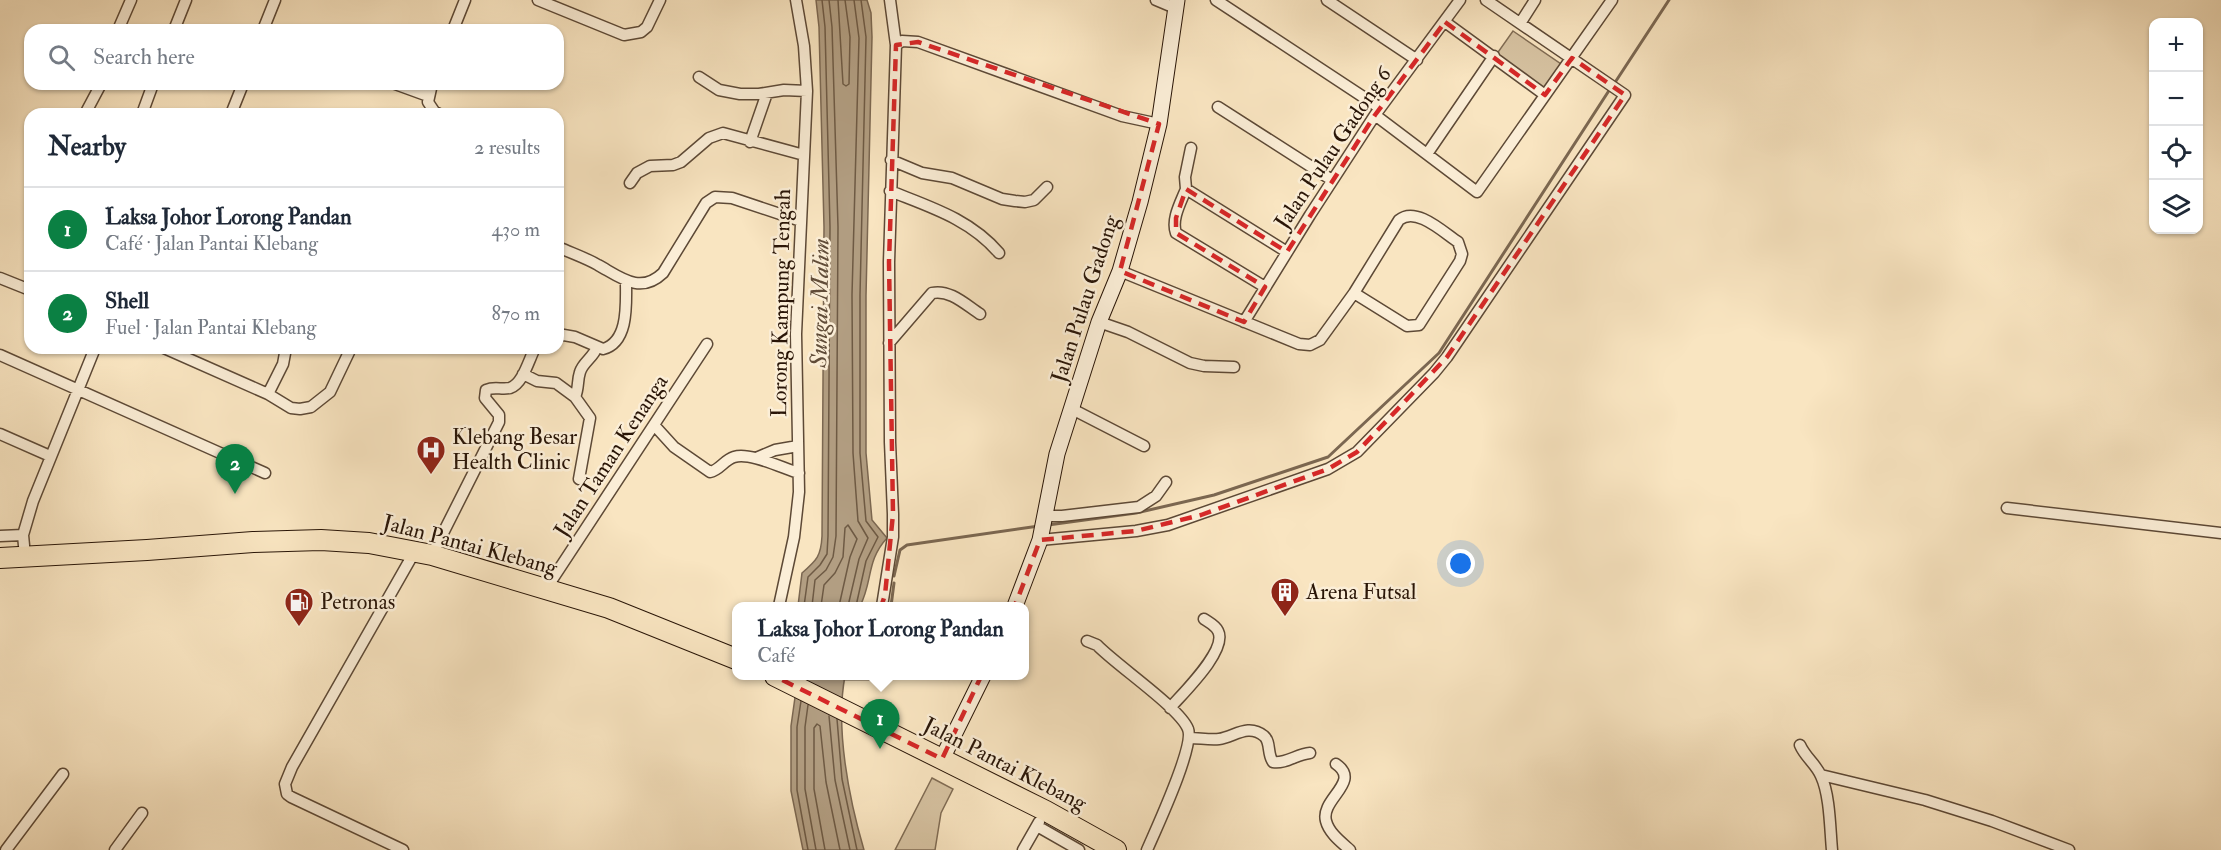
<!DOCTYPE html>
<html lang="en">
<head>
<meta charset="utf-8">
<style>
	body { margin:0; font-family:"IM FELL Double Pica",serif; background:#f2f2f3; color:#1f2937 }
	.controls { position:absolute; right:18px; top:18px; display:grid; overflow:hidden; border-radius:12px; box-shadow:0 2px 4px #0004 }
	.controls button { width:54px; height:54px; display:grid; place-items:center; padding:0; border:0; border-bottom:2px solid #e0e1e3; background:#fff; color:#1f2937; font:30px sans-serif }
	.you { position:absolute; left:1461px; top:564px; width:21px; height:21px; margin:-15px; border:4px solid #fff; border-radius:50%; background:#1a73e8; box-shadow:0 0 0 9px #1a73e833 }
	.badge { display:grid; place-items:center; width:39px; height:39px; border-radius:50%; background:#0b8043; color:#fff; font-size:20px; font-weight:700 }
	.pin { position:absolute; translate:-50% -50px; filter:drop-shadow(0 2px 3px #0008) }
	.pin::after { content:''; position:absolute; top:32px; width:21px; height:18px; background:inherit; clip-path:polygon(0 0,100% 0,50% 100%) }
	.popup { position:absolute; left:732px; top:602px; width:297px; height:78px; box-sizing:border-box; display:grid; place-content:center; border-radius:12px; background:#fff; filter:drop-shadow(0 2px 4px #0005); font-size:20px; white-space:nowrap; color:#747a83 }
	.popup b { font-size:22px; color:#1f2937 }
	.popup::after { content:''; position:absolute; left:50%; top:100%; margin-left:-12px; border:12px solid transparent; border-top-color:#fff }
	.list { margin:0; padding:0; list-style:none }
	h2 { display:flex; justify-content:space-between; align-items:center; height:78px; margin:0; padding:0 24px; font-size:26px }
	h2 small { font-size:20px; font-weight:400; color:#747a83 }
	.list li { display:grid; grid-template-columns:39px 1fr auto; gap:18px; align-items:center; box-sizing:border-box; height:84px; padding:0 24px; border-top:2px solid #e0e1e3 }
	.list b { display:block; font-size:22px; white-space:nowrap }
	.list p { margin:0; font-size:20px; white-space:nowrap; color:#747a83 }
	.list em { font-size:20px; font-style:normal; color:#747a83 }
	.icon { flex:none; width:33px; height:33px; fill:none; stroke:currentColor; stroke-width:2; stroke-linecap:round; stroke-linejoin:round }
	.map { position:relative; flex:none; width:2221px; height:850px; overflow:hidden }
	.search { position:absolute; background:#fff; box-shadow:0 2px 4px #0004; left:24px; top:24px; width:540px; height:66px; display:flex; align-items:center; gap:15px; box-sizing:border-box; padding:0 21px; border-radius:18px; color:#747a83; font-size:22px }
	.panel { position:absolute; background:#fff; box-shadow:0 2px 4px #0004; left:24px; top:108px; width:540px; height:246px; border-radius:18px }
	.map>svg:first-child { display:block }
	.green { fill:#d6c2a1; stroke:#806c54; stroke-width:1.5 }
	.water { fill:#b29e82; stroke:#7b6751; stroke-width:1.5 }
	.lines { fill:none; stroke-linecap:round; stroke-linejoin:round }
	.shore { stroke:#6e5a44; stroke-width:1.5 }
	.stream { stroke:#7b6751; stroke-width:3 }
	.street-casing { stroke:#5d4936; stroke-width:13 }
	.secondary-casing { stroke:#291507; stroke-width:17 }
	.highway-casing { stroke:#291507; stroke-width:22 }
	.street { stroke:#fbeed7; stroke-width:10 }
	.secondary { stroke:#fbeed7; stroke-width:15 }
	.highway { stroke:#f9e5c1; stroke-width:20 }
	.marked { fill:none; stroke:#d62828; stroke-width:4.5; stroke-dasharray:12 8; stroke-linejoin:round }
	.labels { text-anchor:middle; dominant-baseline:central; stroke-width:5; stroke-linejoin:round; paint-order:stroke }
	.street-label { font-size:22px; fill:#291507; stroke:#fbeed7 }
	.poi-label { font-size:22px; fill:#291507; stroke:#fbeed7; text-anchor:start }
	.water-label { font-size:24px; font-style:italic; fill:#604c38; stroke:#fbeed7 }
</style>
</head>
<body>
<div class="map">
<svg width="2221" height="850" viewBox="0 0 2221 850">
	<rect width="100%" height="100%" fill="#f9e5c1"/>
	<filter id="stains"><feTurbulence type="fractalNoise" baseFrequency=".00333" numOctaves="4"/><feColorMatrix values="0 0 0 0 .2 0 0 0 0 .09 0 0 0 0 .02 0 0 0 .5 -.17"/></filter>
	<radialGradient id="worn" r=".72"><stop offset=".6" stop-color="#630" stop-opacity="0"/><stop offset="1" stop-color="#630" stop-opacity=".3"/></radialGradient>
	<path class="green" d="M1513 31 1561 64 1544 88 1496 55Z
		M932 778 953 789 941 813 935 850H895Z"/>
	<path class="water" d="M816 0H867L871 13 872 37 866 296V453L872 520 887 538C866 561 873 581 860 606H798L802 573C817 560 821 556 822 536L824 227 819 27Z
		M798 676H845C835 728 849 799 864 850H803L791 791V726Z"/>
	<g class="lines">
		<path class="shore" d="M838 0 843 84 846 86 849 84 850 37 845 0
			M804 606 808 577 820 565 827 554 828 536 830 227 825 27 822 0
			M812 606 815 580 826 570 833 557 836 536 838 227 832 27 829 0
			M821 606 824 585 835 573 843 557 845 528 848 525 857 539 850 557 839 606
			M848 606 859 559 868 538 858 521 853 453 852 295 859 38 854 0
			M856 606 866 561 878 537 866 521 860 453V295L866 37 861 0
			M801 701 797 727V790L808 850
			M808 705 805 727V789L816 850
			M829 716 835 780 850 850
			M837 719 842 779 857 850
			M825 850 814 789V728L817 724 820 726 826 782 840 850"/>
		<path class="stream" d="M1614 84 1669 0
			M1048 525 1136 513 1214 495 1328 457 1439 353 1610 89
			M894 576 900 550 907 545 1039 526
			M891 606 894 583
			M844 679H878L881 676"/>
		<g class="street-casing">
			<path id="street" d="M538 0 624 35 641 32 647 27 660 0
				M1156 0 1175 8
				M1216 0 1380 108
				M1327 0 1417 60
				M1445 22 1545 95
				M1521 22 1535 0
				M118 30 131 0
				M174 30 186 0
				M263 30 275 0
				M453 30 465 0
				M896 45 902 41 918 42 1122 116 1159 124
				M699 77 719 90 740 94H759L784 90 807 91
				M395 84 428 96
				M432 84 428 102 434 111 439 114
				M1218 107 1332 180
				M85 114 101 84
				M142 114 153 84
				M231 114 243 84
				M1375 115 1477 192 1612 0
				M750 142 767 93
				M1191 148 1185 177 1186 189 1287 252
				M1427 154 1494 56
				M891 160 922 173 952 178 1002 199 1015 201 1025 202 1034 200 1047 187
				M630 183 637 173 650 166 673 165 681 162 709 138 723 133 804 155
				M1186 189C1181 202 1171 219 1176 233L1265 287
				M890 191C930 207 970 219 999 253
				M558 247C571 253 586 258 598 265 620 277 640 295 663 273L706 203 715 197 732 198 801 221
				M1120 271 1299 344 1310 345 1320 340 1354 293 1399 220C1416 206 1443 232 1458 242L1462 254 1460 261 1419 325 1407 326 1354 293
				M0 278 30 290
				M1099 322 1128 332 1190 363 1204 366 1234 367
				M1244 322 1310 215 1375 115 1460 0
				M558 334 575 337 603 349C629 342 626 304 626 282
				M889 343 932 293C950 289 966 305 980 314
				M164 348 268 394 291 408 300 409 311 407 330 392 351 348
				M0 355 265 473
				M523 374 537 381 556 383 575 397
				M268 394 283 364 286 348
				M1072 409 1144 446
				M654 425 674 447 710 472C720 470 724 460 734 457 750 452 782 468 799 473
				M0 434 50 456
				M756 458 775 450 798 446
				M579 479 590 418 575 397C579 388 577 381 580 372 583 362 593 358 597 347
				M2007 508 2221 533
				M1044 512 1050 516H1062L1139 507 1156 496 1166 482
				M0 536 23 535
				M1040 540 1136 531 1168 525 1328 469 1357 452 1434 373 1447 357 1625 95 1486 0
				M432 555 499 422V415L485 398 486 390C495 386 501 390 510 388 523 384 529 359 535 348
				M25 556 23 535 33 501 95 348
				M546 589 707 344
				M779 606 794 537 799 492 796 334 807 91 804 46 796 0
				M882 606 893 537V514L890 442 889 262 896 45 890 0
				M1087 641 1097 645C1116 665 1180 708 1188 729 1195 746 1156 829 1147 850
				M1170 708C1183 693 1228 650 1218 631 1215 625 1208 622 1204 619
				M1190 738C1199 738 1210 740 1219 739 1234 737 1248 723 1264 736 1271 742 1267 754 1273 762 1286 764 1297 754 1310 753
				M1800 745C1805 757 1816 764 1821 776 1830 795 1830 829 1832 850
				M1336 764C1362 782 1320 799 1326 821 1329 833 1341 842 1350 850
				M1821 775 1925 800 1992 821 2069 850
				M1037 826 1079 850
				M6 850 63 774
				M115 850 142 813
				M403 850 291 797 287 794 285 784 292 767 415 551
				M1023 850 1039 822"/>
		</g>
		<g class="secondary-casing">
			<path id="secondary" d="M1015 606 1040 540 1057 454 1099 322 1120 271 1140 202 1159 124 1177 0
				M942 759 983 676"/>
		</g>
		<g class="highway-casing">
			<path id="highway" d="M0 558 147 550 253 542 321 540 369 543 432 555 609 608 736 659
				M775 676 1046 811 1116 850"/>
		</g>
		<use href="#street" class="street"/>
		<use href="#secondary" class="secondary"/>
		<use href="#highway" class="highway"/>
	</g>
	<path class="marked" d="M1445 22 1545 95 1572 58 1625 95 1447 357 1357 452 1328 469 1201 515 1136 531 1040 540 1018 598 942 759 762 670 776 619 865 625 877 619 885 595 893 514 889 262 896 45 918 42 1159 124 1120 271 1244 322 1265 287 1176 233V218L1186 189 1287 252 1375 115Z"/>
	<defs>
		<g id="hospital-pin" transform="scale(1.5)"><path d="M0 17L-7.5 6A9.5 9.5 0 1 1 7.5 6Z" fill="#8f2418" stroke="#fbeed7"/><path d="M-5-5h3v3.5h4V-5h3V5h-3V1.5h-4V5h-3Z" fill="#fff"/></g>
		<g id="building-pin" transform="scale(1.5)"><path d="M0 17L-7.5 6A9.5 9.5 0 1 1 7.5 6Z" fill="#8f2418" stroke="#fbeed7"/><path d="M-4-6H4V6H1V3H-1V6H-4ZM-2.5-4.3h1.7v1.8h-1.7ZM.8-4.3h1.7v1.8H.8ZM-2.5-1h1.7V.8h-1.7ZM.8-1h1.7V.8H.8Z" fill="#fff"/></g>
		<g id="fuel-pin" transform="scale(1.5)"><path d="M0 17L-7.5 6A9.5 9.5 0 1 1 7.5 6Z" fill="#8f2418" stroke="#fbeed7"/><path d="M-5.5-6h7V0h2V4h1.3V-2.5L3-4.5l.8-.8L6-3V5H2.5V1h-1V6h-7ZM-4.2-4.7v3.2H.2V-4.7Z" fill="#fff"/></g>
	</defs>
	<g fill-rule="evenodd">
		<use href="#hospital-pin" x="431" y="450"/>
		<use href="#building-pin" x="1285" y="592"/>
		<use href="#fuel-pin" x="299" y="602"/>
	</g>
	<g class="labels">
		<g class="street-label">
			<text transform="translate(1333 148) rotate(-56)">Jalan Pulau Gadong 6</text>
			<text transform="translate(1085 299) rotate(-72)">Jalan Pulau Gadong</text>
			<text transform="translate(781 303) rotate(-89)">Lorong Kampung Tengah</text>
			<text transform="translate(611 456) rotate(-57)">Jalan Taman Kenanga</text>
			<text transform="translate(470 545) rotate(15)">Jalan Pantai Klebang</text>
			<text transform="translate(1005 764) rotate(27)">Jalan Pantai Klebang</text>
		</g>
		<g class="poi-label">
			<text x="452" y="437">Klebang Besar<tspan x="452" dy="25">Health Clinic</tspan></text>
			<text x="1306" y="592">Arena Futsal</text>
			<text x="320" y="602">Petronas</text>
		</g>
		<g class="water-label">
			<text transform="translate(820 303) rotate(-89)">Sungai Malim</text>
		</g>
	</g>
	<rect width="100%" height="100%" filter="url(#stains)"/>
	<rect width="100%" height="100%" fill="url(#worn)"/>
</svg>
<div class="controls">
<button>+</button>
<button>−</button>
<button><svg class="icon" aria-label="locate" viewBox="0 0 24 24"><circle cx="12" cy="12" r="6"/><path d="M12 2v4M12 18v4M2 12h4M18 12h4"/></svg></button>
<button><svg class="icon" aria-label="layers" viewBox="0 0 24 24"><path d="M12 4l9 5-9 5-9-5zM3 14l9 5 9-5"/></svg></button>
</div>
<div class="you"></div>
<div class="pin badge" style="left:880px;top:749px">1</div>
<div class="popup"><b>Laksa Johor Lorong Pandan</b>Café</div>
<div class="pin badge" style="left:235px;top:494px">2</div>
<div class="search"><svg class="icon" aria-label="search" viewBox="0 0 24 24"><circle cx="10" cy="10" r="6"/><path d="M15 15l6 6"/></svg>Search here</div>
<section class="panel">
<h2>Nearby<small>2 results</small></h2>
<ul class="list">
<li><span class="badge">1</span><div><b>Laksa Johor Lorong Pandan</b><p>Café · Jalan Pantai Klebang</p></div><em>430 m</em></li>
<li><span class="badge">2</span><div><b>Shell</b><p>Fuel · Jalan Pantai Klebang</p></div><em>870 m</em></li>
</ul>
</section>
</div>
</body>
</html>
